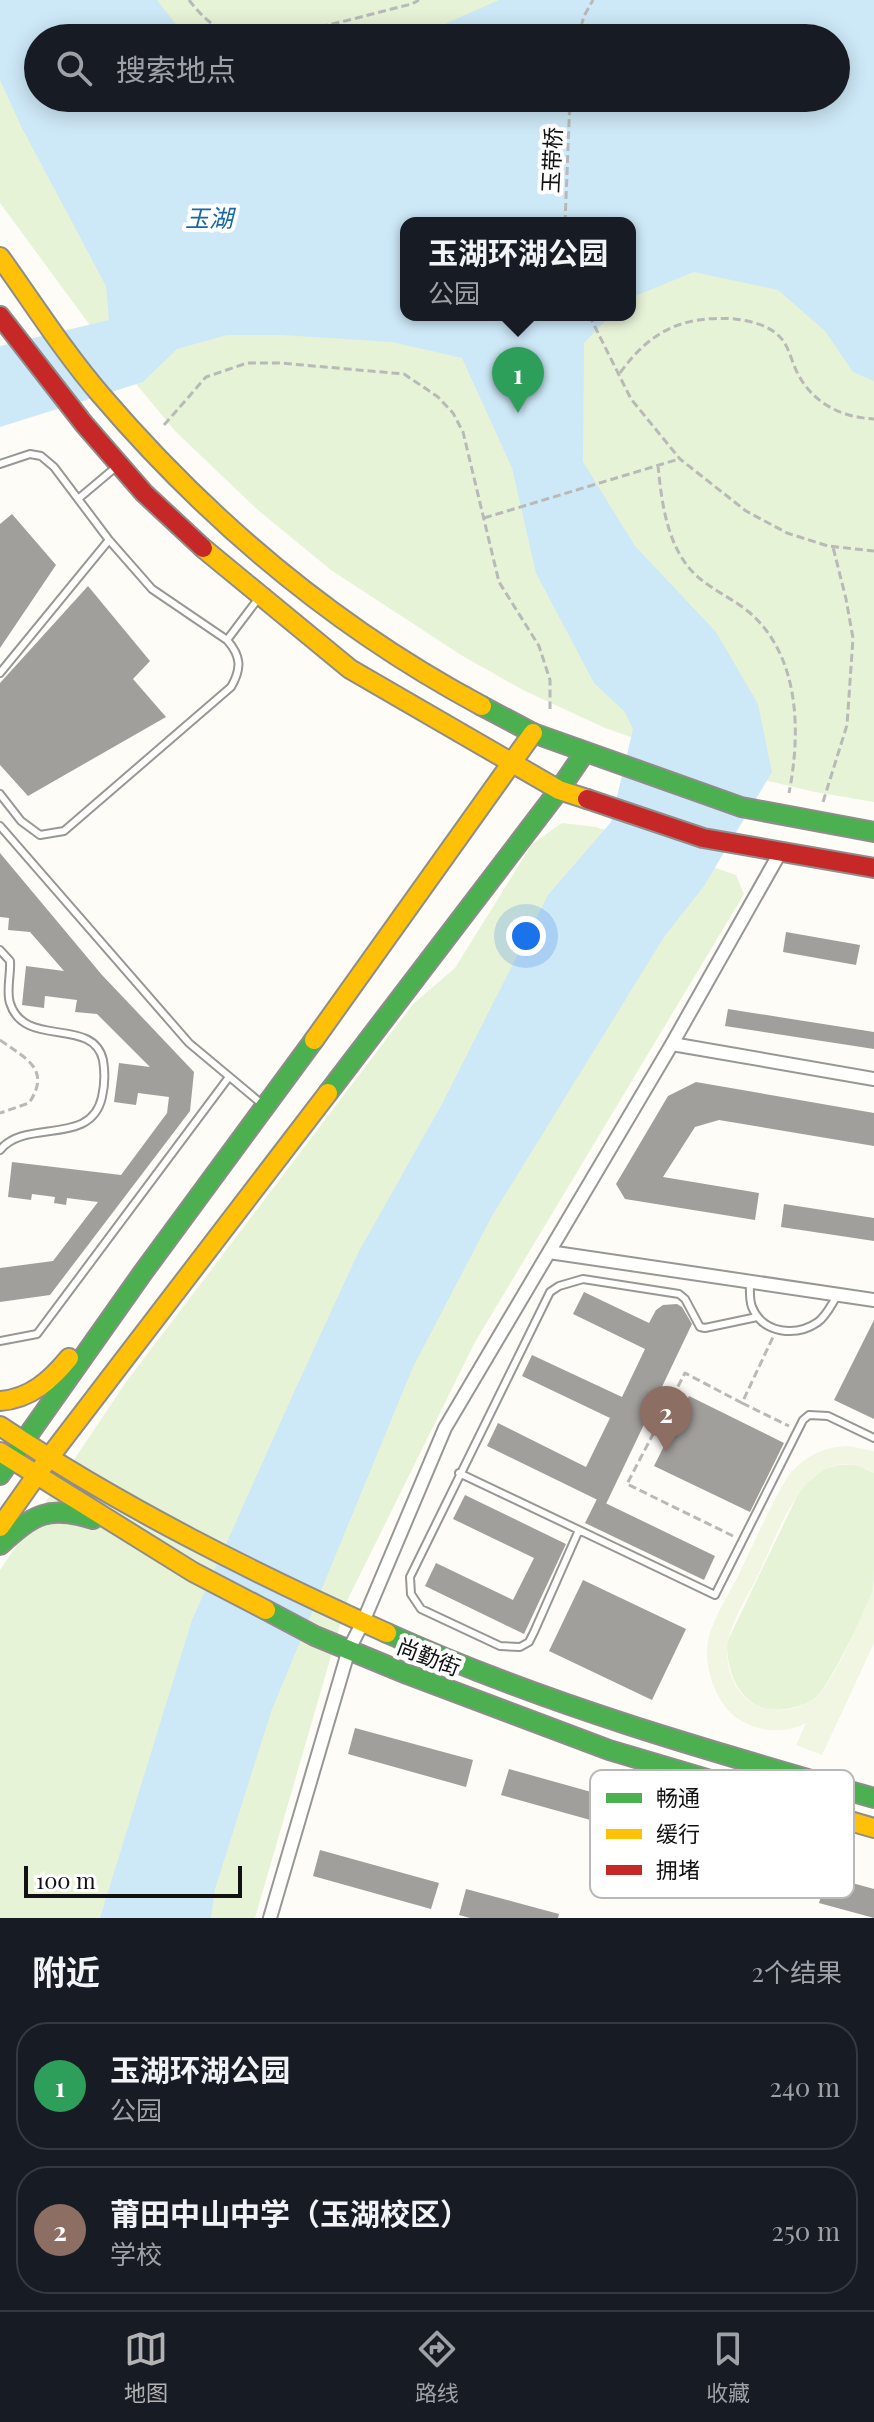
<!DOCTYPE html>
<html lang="zh">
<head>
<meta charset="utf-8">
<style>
	body { margin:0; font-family:"Playfair Display","Noto Sans SC",serif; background:#242831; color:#f1f3f6 }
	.scale { position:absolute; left:24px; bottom:20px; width:218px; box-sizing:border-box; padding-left:8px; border:4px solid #111; border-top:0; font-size:22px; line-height:28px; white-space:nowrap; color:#111; -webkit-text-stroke:6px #fff; paint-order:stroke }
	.you { position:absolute; left:526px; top:936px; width:28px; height:28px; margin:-20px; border:6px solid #fff; border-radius:50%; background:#1a73e8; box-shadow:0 0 0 12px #1a73e833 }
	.badge { display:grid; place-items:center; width:52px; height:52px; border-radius:50%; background:#b2b2b3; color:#fff; font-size:26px; font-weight:700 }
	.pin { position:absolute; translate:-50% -66px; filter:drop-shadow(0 2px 4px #0008) }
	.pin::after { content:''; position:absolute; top:42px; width:28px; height:24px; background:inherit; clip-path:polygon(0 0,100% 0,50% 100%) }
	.popup { position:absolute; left:400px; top:217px; width:236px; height:104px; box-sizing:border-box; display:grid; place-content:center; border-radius:16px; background:#171b24; filter:drop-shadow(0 2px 6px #0005); font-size:26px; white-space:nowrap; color:#9ea1a6 }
	.popup b { font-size:30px; color:#f1f3f6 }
	.popup::after { content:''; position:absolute; left:50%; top:100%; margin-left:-16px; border:16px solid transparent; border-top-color:#171b24 }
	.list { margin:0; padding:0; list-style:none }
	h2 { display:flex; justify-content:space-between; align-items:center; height:104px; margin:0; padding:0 32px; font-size:34px }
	h2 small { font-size:26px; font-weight:400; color:#9ea1a6 }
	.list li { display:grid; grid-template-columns:52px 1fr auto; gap:24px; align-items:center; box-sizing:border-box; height:128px; margin:0 16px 16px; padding:0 16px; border:2px solid #363941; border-radius:32px }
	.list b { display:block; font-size:30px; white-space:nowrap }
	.list p { margin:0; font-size:26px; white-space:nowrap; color:#9ea1a6 }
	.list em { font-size:26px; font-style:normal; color:#9ea1a6 }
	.icon { flex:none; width:44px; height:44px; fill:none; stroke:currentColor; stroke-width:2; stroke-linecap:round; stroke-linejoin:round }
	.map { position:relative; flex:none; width:874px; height:1918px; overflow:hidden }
	.search { position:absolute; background:#171b24; box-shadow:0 4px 20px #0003; left:24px; right:24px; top:24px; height:88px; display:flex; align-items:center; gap:20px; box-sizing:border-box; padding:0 28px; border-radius:44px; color:#9ea1a6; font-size:30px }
	.sheet { height:392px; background:#171b24 }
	nav { display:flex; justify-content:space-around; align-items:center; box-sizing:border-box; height:112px; border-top:2px solid #363941; background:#171b24; font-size:22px; color:#9ea1a6 }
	nav a { display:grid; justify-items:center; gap:4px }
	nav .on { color:#b2b2b3 }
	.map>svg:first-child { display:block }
	.green { fill:#e7f3d7; fill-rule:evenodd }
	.pitch { fill:#f0f6e1 }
	.water { fill:#cde8f7 }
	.building { fill:#a19f9c }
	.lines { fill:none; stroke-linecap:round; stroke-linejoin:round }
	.lane-casing { stroke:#979795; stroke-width:10 }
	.street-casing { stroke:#979795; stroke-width:16 }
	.fast-casing { stroke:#8e8d8b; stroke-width:22 }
	.slow-casing { stroke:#8e8d8b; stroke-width:22 }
	.jam-casing { stroke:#8e8d8b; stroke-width:22 }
	.path { stroke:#b9b9b8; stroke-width:3; stroke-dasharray:8 4; stroke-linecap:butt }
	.lane { stroke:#fffffe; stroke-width:6 }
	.street { stroke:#fffffe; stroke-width:12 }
	.fast { stroke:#4caf50; stroke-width:18 }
	.slow { stroke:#ffc107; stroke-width:18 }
	.jam { stroke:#c62828; stroke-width:18 }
	.labels { text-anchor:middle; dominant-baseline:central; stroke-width:8; stroke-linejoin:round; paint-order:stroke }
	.street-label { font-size:22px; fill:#111; stroke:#fff }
	.water-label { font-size:24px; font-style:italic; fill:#1768a6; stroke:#fff }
	.key { fill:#fff; stroke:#b8b8b8; stroke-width:2 }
	.key-label { font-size:22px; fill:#111 }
</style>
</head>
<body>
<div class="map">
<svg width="874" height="1918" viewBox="0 0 874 1918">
	<rect width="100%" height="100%" fill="#fdfcf7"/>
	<path class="green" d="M0 0H874V802L815 792 731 772 605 728 523 690 461 655 331 570 259 511 175 431 109 351 0 203ZM38 38H836V98H38ZM406 223H630V315H406Z
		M562 823 596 827 736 875 744 894 475 1342 347 1601 255 1918H0V1570L126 1382 413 1004 455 968 532 844Z
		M839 1465H857L874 1473C874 1502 874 1531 874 1559 874 1569 874 1581 873 1590 868 1607 830 1683 819 1694 811 1703 798 1707 786 1709 745 1716 726 1677 727 1642L801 1488 824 1469Z"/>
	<path class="pitch" d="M848 1446 874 1451V1473C808 1435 780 1530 759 1573 748 1597 727 1626 727 1652 727 1672 736 1694 754 1704 773 1715 800 1711 817 1696 835 1681 862 1613 874 1589V1643L822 1755 796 1745 806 1723C785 1734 760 1732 740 1720 719 1707 706 1675 707 1650 708 1625 727 1598 738 1576 754 1543 769 1508 788 1476 804 1457 822 1447 848 1446Z"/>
	<path class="water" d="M0 0H157L181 31 191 38H38V98H836V38H413L499 0H874V381L853 372 825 331 778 290 694 272 630 298V223H406V315H611L584 343 583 462 635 546 716 632 758 704 772 772 704 886 664 937 492 1216 413 1367 271 1712 215 1889 211 1918H100L192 1620 295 1390 358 1253 442 1104 548 895 611 822 633 729 624 711 594 683 536 573 512 468 462 358 392 342 282 335H227L177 349 143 382 0 427V346L109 320 106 286 22 128 0 80Z"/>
	<path class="building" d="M12 514 56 565 0 648V524Z
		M88 586 150 661 133 679 166 717 28 796 0 765V683Z
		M0 853 102 975 194 1072 190 1111 50 1295 0 1302V1268L53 1261 98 1202 67 1198 66 1205 54 1203 55 1197 32 1194 31 1200 8 1197 12 1162 121 1175 167 1113 169 1097 138 1093 136 1105 114 1102 119 1063 150 1067 97 1014 75 1012 77 1000 45 996 44 1008 22 1005 26 966 64 971 30 932 8 930 9 918 0 917Z
		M786 932 860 945 856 965 783 952Z
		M728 1009 874 1032V1049L725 1026Z
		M696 1082 874 1113V1146L719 1120 695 1127 663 1177 759 1193 755 1220 625 1199 616 1184 668 1096Z
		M784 1204 874 1218V1241L781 1227Z
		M584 1292 649 1323 656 1310 663 1305 677 1304 682 1307 692 1324 606 1504 487 1446 498 1423 586 1467 610 1418 522 1376 532 1355 622 1397 645 1349 573 1314Z
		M874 1320V1419L834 1400Z
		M689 1396 784 1443 750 1512 654 1466Z
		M465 1495 566 1544 524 1634 425 1586 436 1563 513 1600 534 1558 453 1519Z
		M597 1499 715 1556 704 1580 585 1523Z
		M583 1580 686 1629 652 1700 549 1651Z
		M355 1728 473 1760 466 1787 348 1754Z
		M509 1769 627 1802 619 1828 501 1795Z
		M673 1822 796 1862 788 1889 664 1849Z
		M320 1850 439 1883 431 1909 313 1876Z
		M827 1876 874 1889V1918L819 1903Z
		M466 1889 559 1914 558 1918H470L459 1915Z"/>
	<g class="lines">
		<g class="lane-casing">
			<path id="lane" d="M0 464 30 454 41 456 54 467 109 540 152 589 227 640C241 656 242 668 231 687L64 831 40 835 21 821 0 794
				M78 499 116 467
				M227 640 258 599
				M0 673 109 540
				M0 826 189 1043 262 1104
				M0 950 10 961C11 974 6 991 10 1003 24 1049 93 1016 103 1060 105 1072 105 1084 102 1097 91 1147 26 1118 0 1150
				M750 1281C750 1290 749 1299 752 1307 763 1334 796 1337 818 1322 827 1315 831 1305 837 1296
				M0 1341 37 1334 229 1077
				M459 1473 579 1530 534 1632 529 1642 520 1647 500 1646 421 1609 411 1594 410 1577 550 1292 559 1286 583 1279 679 1294 685 1299 700 1327 705 1328 757 1317
				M579 1530 715 1595 803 1420 809 1415 828 1416 874 1438"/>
		</g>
		<g class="street-casing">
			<path id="street" d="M672 1044 874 1079
				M549 1252 874 1300
				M270 1918 349 1649 363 1622 445 1428 672 1044 781 851"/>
		</g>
		<g class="fast-casing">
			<path id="fast" d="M482 706 533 733 741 807 874 832
				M328 1093 559 790 585 752
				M0 1475 144 1271 314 1040
				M0 1545C34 1514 48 1505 93 1519
				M266 1610 315 1636 407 1674 609 1750 771 1798
				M387 1633C544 1704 709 1751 874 1798"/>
		</g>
		<g class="slow-casing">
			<path id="slow" d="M0 257C33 303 64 352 101 395 208 520 336 628 482 706
				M203 548 350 669 559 790 587 799
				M314 1040 533 733
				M0 1401C30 1399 51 1380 69 1358
				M0 1426C121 1507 254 1573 387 1633
				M0 1452 193 1572 266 1610
				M0 1527 48 1459 328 1093
				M771 1798 874 1828"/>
		</g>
		<g class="jam-casing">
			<path id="jam" d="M0 316 84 424 144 493 203 548
				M587 799 703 838 874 868"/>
		</g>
		<path class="path" d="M189 0C199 13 211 26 227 32 268 46 368 14 412 4L419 0
			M578 38 584 16 593 0
			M565 223 570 98
			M589 315 631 399 680 459 746 511 787 533 828 546 874 551
			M620 373C650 331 683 315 735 319 750 321 769 325 780 337 788 345 791 359 796 370 811 402 839 417 874 419
			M164 425 206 377 247 363H280L404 374 438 397 453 413 463 432 499 582 539 646 550 680V709
			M658 465C661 498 666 537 686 564 702 586 728 595 749 612 800 656 801 732 789 793
			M484 518 679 459
			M823 802 847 725 853 638 846 599 833 547
			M0 1040C25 1058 52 1069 29 1103L0 1113
			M742 1403 789 1426
			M733 1536 627 1484 685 1373 742 1403 773 1337"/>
		<use href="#lane" class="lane"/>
		<use href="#street" class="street"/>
		<use href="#fast" class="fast"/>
		<use href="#slow" class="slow"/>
		<use href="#jam" class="jam"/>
	</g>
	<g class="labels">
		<g class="street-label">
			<text transform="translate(551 160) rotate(-87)">玉带桥</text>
			<text transform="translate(429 1656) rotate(21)">尚勤街</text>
		</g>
		<g class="water-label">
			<text x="209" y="217">玉湖</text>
		</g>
	</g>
	<rect x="590" y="1770" width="264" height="128" rx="12" class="key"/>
	<rect x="606" y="1793" width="36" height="10" fill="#4caf50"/>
	<rect x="606" y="1829" width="36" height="10" fill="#ffc107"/>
	<rect x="606" y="1865" width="36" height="10" fill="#c62828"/>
	<g class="key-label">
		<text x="656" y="1806">畅通</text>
		<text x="656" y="1842">缓行</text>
		<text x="656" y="1878">拥堵</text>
	</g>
</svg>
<div class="scale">100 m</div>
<div class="you"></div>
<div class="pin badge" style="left:518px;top:413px;background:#2e9e5b">1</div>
<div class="popup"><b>玉湖环湖公园</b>公园</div>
<div class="pin badge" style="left:666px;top:1452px;background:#8d6e63">2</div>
<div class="search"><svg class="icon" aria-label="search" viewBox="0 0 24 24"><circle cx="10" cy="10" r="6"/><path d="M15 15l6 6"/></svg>搜索地点</div>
</div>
<section class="sheet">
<h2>附近<small>2个结果</small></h2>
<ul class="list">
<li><span class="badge" style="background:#2e9e5b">1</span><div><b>玉湖环湖公园</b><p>公园</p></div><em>240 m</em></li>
<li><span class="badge" style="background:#8d6e63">2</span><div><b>莆田中山中学（玉湖校区）</b><p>学校</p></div><em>250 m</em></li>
</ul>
</section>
<nav>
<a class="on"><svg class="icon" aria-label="map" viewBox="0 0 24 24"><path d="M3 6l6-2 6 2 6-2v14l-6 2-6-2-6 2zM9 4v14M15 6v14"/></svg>地图</a>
<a><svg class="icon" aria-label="directions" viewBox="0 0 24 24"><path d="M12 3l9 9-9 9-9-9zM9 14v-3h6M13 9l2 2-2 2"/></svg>路线</a>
<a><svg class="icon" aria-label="saved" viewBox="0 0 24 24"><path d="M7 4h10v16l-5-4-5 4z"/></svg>收藏</a>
</nav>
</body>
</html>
